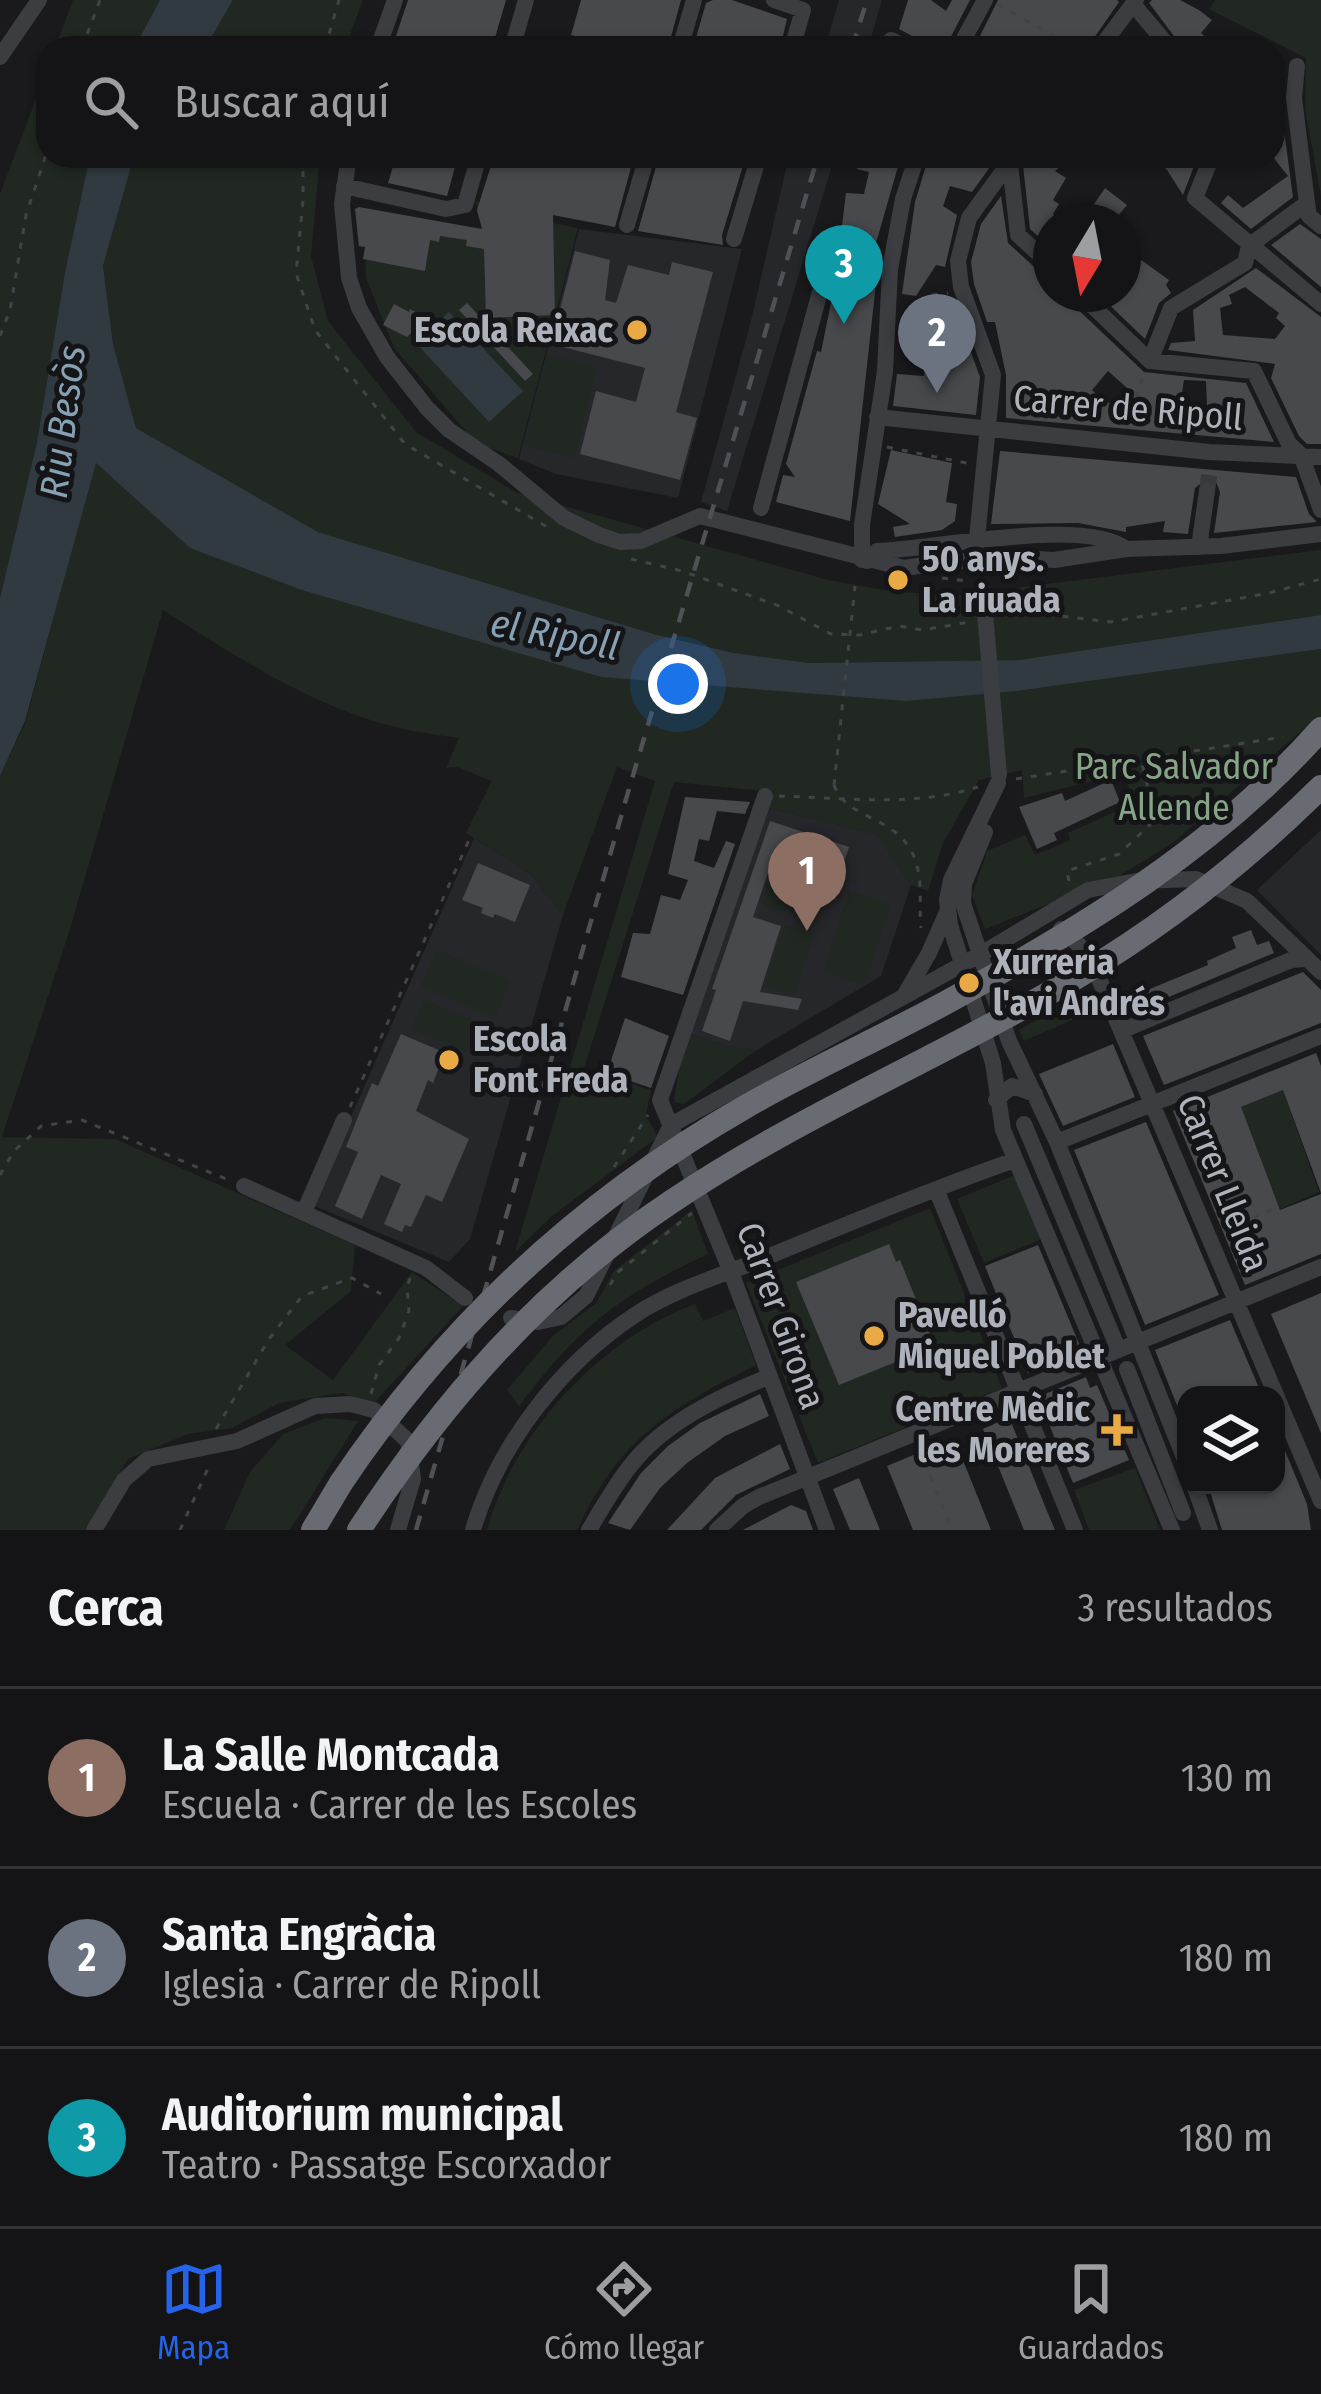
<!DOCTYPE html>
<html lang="es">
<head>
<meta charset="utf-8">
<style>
	body { margin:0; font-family:"Fira Sans Condensed",sans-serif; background:#212123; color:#f1f3f6 }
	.controls { position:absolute; right:36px; bottom:36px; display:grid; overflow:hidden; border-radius:24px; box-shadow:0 3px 9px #0004 }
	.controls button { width:108px; height:108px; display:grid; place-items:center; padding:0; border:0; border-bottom:3px solid #333335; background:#141416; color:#f1f3f6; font:60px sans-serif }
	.compass { position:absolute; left:1033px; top:204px; width:108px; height:108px; border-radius:50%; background:#141416; box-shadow:0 3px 9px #0004; rotate:190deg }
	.you { position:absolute; left:678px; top:684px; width:42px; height:42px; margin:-30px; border:9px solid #fff; border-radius:50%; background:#1a73e8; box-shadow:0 0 0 18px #1a73e833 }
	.badge { display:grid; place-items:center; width:78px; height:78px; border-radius:50%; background:#2563eb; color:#fff; font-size:39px; font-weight:700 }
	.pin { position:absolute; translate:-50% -99px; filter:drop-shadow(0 3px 6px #0008) }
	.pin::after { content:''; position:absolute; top:63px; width:42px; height:36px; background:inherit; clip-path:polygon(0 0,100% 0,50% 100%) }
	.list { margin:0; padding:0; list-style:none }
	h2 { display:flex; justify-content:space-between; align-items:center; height:156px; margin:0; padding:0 48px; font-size:51px }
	h2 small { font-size:39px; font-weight:400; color:#9d9ea1 }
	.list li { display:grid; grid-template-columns:78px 1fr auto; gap:36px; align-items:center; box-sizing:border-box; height:180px; padding:0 48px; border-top:3px solid #333335 }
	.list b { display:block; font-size:45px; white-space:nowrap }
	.list p { margin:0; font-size:39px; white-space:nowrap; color:#9d9ea1 }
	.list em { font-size:39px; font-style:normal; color:#9d9ea1 }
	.icon { flex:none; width:66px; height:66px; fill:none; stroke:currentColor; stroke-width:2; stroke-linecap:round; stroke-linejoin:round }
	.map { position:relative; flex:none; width:1321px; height:1530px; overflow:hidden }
	.search { position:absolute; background:#141416; box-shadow:0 3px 9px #0004; left:36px; right:36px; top:36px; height:132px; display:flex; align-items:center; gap:30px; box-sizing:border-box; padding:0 42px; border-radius:36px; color:#9d9ea1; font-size:45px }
	.sheet { height:696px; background:#141416 }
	nav { display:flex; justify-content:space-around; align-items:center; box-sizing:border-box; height:168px; border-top:3px solid #333335; background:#141416; font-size:33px; color:#9d9ea1 }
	nav a { display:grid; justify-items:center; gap:6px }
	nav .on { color:#2563eb }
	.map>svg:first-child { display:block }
	.built { fill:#26272a }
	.green { fill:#202821 }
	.water { fill:#313a40 }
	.building { fill:#47494c; fill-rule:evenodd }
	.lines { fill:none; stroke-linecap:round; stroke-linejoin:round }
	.minor-tunnel { stroke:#38393d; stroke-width:16; stroke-dasharray:16 8; stroke-linecap:butt }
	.path { stroke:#424448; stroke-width:3; stroke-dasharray:6 9; stroke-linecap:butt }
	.minor { stroke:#3c3d41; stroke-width:16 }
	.highway { stroke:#686b72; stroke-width:24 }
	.rail { stroke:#4f5156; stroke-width:4.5; stroke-dasharray:15 12; stroke-linecap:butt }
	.path-bridge { stroke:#424448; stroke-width:3; stroke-dasharray:6 9; stroke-linecap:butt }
	.minor-bridge { stroke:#3c3d41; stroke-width:16 }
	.highway-bridge { stroke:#686b72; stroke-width:24 }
	.poi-dot { fill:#e9aa46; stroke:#151518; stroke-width:4.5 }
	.labels { text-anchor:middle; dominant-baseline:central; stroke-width:10; stroke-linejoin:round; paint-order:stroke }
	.poi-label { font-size:36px; font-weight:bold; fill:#aeb3bb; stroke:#151518; text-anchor:start }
	.street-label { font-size:36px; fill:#aeb3bb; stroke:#151518 }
	.park-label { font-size:36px; fill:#86a586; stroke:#151518 }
	.water-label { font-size:39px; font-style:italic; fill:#87a1b4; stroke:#151518 }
</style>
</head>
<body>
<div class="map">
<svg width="1321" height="1530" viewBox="0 0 1321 1530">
	<rect width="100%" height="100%" fill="#1a1a1d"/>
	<path class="built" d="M839 0H882L868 48H825Z
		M789 156H835L727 511 701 502 750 325Z
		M579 229 742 249 678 498 556 474 519 459Z
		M760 806 877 834 911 885 881 976 755 1051 726 1046 684 1032Z
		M1321 830V955L1257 890Z
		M474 838 531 874 563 915 470 1239 449 1262 312 1205Z"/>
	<path class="green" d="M73 0H160L134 48H55Z
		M233 0H363L345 48H205Z
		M1215 0H1321V196L1305 109 1306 58 1209 9Z
		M48 67V156H90L65 272 37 442 0 598V194Z
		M134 156H320L311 256 328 321 416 432 518 493 828 580 891 591 950 596 1321 550V615L1019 660 810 663 734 653 657 635 318 532 136 428 113 344 103 266Z
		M474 201 526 218 578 228 518 458 476 443 394 348 366 278 365 247 358 246 357 208 482 229 480 210Z
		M548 355 597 368 574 458 524 445Z
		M95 462 190 548 601 677 1017 691 1321 649V723L1307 726 1174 842 1119 876 985 929 972 895 987 851 1025 835 1035 855 1070 840 1068 833 1134 803 1124 773 1024 798 1022 770 979 780 943 843 928 891 911 885 876 834 760 806 774 792 674 782 579 1084 591 1093 598 1073 651 1090 646 1116 658 1137 552 1216 515 1252 655 781 617 767 563 915 531 874 466 833 492 781 457 767 446 768 459 738C437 735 415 732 395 727 311 706 235 656 163 610L69 932 2 1137 115 1139 355 1245 351 1291 285 1345 333 1380 412 1272 463 1306 374 1403 342 1393 279 1403 232 1428 188 1434 128 1459 85 1530H0V776L26 721Z
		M775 862 798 869 784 912 762 904Z
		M805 866 831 875 816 920 790 912Z
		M849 891 891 904 864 985 823 972Z
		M785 925 814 934 794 996 764 986Z
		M437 950 510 981 495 1018 421 986Z
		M1083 993 1095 1010 1024 1041 1019 1030Z
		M424 1000 479 1023 467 1052 411 1029Z
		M684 1032 726 1046 755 1051 684 1104 674 1102Z
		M1283 1090 1319 1192 1280 1209 1239 1108Z
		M1015 1175 1042 1239 984 1263 957 1199Z
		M930 1208 1002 1388 818 1463 746 1283Z
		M692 1210 708 1254C616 1298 582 1324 519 1406L507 1390 553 1336 596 1303 614 1271Z
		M695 1304 703 1321 735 1308 756 1365C669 1409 620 1438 577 1530H487C515 1431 599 1340 695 1304Z
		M325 1418 358 1421 290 1530H224L250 1472 283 1434Z
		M1135 1468 1160 1530H1089L1074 1490Z"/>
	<path class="water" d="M160 0H233L205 48H134Z
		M90 156H134L103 266 113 344 136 428 318 532 657 635 734 653 810 663 1019 660 1321 615V649L1017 691 906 701 601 677 302 590 190 548 96 463 25 721 0 776V598L37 442 65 272Z
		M449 312 523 391 489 422 416 343Z"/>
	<path class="building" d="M408 0H506L492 48H392Z
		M581 0H681L668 48H633L604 39 602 45 571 35Z
		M713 0H732L787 19 780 48H693L706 3Z
		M908 0H931L946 11 952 0H970L945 48H923L914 37 899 29Z
		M998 0H1117L1119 2 1087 48H974Z
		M1152 0H1180L1199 10 1212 20 1201 33 1217 48H1183L1149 3Z
		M1281 108 1293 197 1251 229 1221 203 1228 195 1243 208 1288 176 1273 157V117Z
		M396 156H458L447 196 388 183Z
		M494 156H634L615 227 553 215 555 315 486 318 484 249 466 246 467 240 440 236 439 242 430 240 425 271 363 259 365 247 359 246 355 209 359 207 482 229 477 210Z
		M659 156H746L722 235 723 245 638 231Z
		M861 156H901L868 271 877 274 850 521 776 502 783 475 795 477 786 464 817 351 821 352 833 293H836L845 246 841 234 846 193 864 194 869 172 857 169Z
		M929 156H978L976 162 990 167 972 192 950 186 943 206 957 215 945 267 936 265 916 296 902 294 915 202Z
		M1027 156H1049L1061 166 1055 171 1066 178 1053 200 1059 204 1053 214 1061 222H1051V248L1030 229 1023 165Z
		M1153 156H1189L1196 161 1183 195 1167 170Z
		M1105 188 1127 205 1113 222H1082Z
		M1001 196 1008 243 1042 274 1051 277V294H1068L1071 303 1144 372 1246 383 1274 442 1006 418V375L995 322H987L974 284 971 262 981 224ZM1108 371 1127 388 1121 406 1104 401 1092 390ZM1184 380 1206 381 1207 407H1180Z
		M1300 224 1321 239V287L1271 245Z
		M1123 247 1169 280 1166 285 1171 293 1159 303 1145 339 1098 294H1123Z
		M575 251 610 260 605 300 616 303 628 265 669 275 672 262 713 272 676 412 697 418 680 480 580 454 596 391 636 402 645 368 551 344Z
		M1256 268 1321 317V444H1307L1299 436 1271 378 1275 364 1168 350 1171 343 1195 341 1193 310ZM1245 287 1279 313 1276 318 1285 326 1275 339 1223 335 1220 308 1232 304 1229 295Z
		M929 301 953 303 980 377 976 415 893 406 897 374 924 376Z
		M467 303 533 374 525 381 459 310Z
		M394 304 409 312 410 309 427 318 407 337 383 325Z
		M891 450 952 463 946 502 957 504 955 521 942 530 895 537 893 527 910 524 878 504Z
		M1000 451 1296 477 1309 514 1317 522 1214 533 1220 492 1216 482 1208 478 1195 488 1188 534 1163 532 1165 521 1126 527V532L1078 523 991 524Z
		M1111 780 1120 802 1054 833 1057 840 1037 849 1019 807 1062 793 1065 801Z
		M685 797 750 802 745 814 717 811 709 841 699 839 694 861 714 868 726 841 735 844 683 995 621 977 633 933 650 934 661 895 680 900 688 880 668 874Z
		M770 821 849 847 841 871 776 849 753 917 781 926 760 992 802 999 798 1010 743 1001 730 1041 702 1031 716 990 712 989Z
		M478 863 530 885 515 922 495 914 493 918 481 913 483 908 462 900Z
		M1251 930 1257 945 1269 941 1274 953 1133 1012 1128 998 1208 965 1207 961 1236 948 1232 937Z
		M1303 972 1321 990V1023L1164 1085 1143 1036Z
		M625 1018 669 1036 651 1088 607 1073Z
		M401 1034 441 1051 436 1063 440 1065 433 1083 428 1080 416 1111 469 1139 442 1202 426 1195 411 1227 405 1225 402 1232 384 1224 401 1184 381 1175 362 1219 335 1206 358 1152 346 1147 361 1109 372 1083 378 1086Z
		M1113 1044 1135 1097 1063 1126 1039 1074Z
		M1316 1053 1321 1066V1193L1283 1090 1241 1107 1280 1210 1321 1194V1254L1245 1285 1173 1111Z
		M1146 1122 1219 1295 1145 1325 1074 1150Z
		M889 1244 896 1262 900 1260 935 1346 839 1385 796 1282Z
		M1038 1245 1080 1346 1075 1348 1077 1353 1028 1373 985 1266Z
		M1321 1293V1433L1271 1314Z
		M1230 1320 1262 1395H1186V1428L1155 1350Z
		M1086 1377 1090 1388 1097 1385 1129 1460 1073 1483 1038 1397Z
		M760 1394 769 1416 725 1436 687 1463 660 1488 630 1530 608 1523 641 1473 668 1446 700 1423Z
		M1009 1417 1047 1511 1055 1530H1024L983 1429Z
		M1276 1429 1307 1504 1311 1530H1222L1208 1485H1276Z
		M954 1438 991 1530H913L887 1466Z
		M780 1444 790 1469 736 1495 701 1530H667L715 1478Z
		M859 1478 880 1530H850L833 1489Z
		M791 1505 806 1511 813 1530H743Z"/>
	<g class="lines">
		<path class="minor-tunnel" d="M1207 491 1210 470"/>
		<path class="path" d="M998 4 1074 48
			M82 48 100 0
			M325 48 339 0
			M303 156V201L296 273 315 330 405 444 549 528
			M932 295 948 293
			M0 336 10 310 26 215 48 149
			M1127 427 1144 374
			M887 447 971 464
			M631 559 682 571 779 606 831 634 860 635 899 626 922 630 970 622
			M942 578 967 581
			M1003 615 1027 612 1111 622 1269 593 1321 579
			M1016 779 1283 737
			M834 785C847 823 907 814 918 870 922 888 919 909 921 928
			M779 796C843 798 916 807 978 787
			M1069 881 1067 871 1119 854 1156 819 1141 760
			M350 1107 469 840
			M614 1167 648 1115
			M0 1175 14 1151 41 1126 82 1120 231 1181
			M1225 1230 1278 1207
			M610 1285 618 1272 692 1213
			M371 1394 379 1365 399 1338 409 1311 407 1287 411 1276
			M216 1429 269 1339 302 1296 352 1278 381 1294
			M919 1448 952 1530
			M180 1530 209 1466"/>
		<path class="minor" d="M774 0 803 10 792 48
			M1133 4 1170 48
			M891 40 908 48
			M378 48 395 0
			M512 48 526 0
			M680 48 694 0
			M959 48 985 0
			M1100 48 1136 0
			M0 57 39 0
			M1297 66 1294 98 1307 203 1309 216 1321 226
			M349 156 342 204 349 278 359 308 387 357 427 408 449 430 499 464 564 518 599 535 620 542 641 541 700 516 904 568 958 560 979 564 1004 557 1054 560 1126 549 1221 546 1321 534
			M1212 156 1195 198 1321 304
			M1010 164 1018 235 1051 265
			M344 186 446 209 465 205 479 156
			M627 225 647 156
			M734 239 759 156
			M1249 246 1307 203
			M1080 294 1150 361 1254 371 1289 444 1301 455 1321 510
			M1150 361 1171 308 1245 263 1249 246
			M877 417 1209 452 1321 457
			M761 508 833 244
			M977 539 993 375 961 287 958 261 969 218 1014 156
			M1199 547 1207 491
			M862 560V525L885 371 890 269 903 199 917 156
			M867 561 877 551C929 550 1086 516 1126 549
			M998 783 951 880 947 900 950 925 993 1063 1003 1130 1172 1530
			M765 796 660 1100 731 1272 827 1530
			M985 832 964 884 963 903 1009 1041 1057 1142 1186 1462
			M1061 929 1088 953 1321 1501
			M904 996 929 953 947 912
			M1123 1030 1291 960 1305 959
			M996 1100 1012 1086 1035 1094
			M1024 1124 1117 1346
			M1057 1142 1321 1036
			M244 1186 426 1268 465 1298
			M936 1189 1075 1530
			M304 1212 344 1120
			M511 1318 538 1322 561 1317 586 1296 671 1125 981 954 1088 890 1136 881 1196 879 1247 901 1321 972
			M1127 1369 1183 1513
			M1194 1485 1210 1530
			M94 1530 124 1480 148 1459 237 1441 315 1406 350 1404 374 1410 408 1441 413 1479 398 1530
			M473 1530C498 1445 561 1364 635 1315 671 1291 719 1276 760 1260 844 1225 929 1190 1015 1160
			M589 1530C602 1508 615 1485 631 1465 664 1423 720 1396 768 1377
			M717 1530 743 1506 759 1497 1321 1267"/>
		<path class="highway" d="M313 1530 341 1483"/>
		<path class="rail" d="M852 48 867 0
			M416 1530 631 782 818 156"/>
		<path class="path-bridge" d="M834 785 855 586"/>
		<path class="minor-bridge" d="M983 590 999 775"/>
		<path class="highway-bridge" d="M341 1483C446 1327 581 1201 745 1107 811 1069 881 1038 947 1002 1083 928 1218 846 1321 729
			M359 1530C443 1401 542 1288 671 1202 800 1115 944 1056 1077 977 1166 924 1247 860 1321 787"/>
	</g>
	<g class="poi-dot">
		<circle cx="637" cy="330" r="12"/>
		<circle cx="898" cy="580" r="12"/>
		<circle cx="969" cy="983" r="12"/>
		<circle cx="449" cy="1060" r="12"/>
		<circle cx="874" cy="1336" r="12"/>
		<path d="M1111 1412h12v12h12v12h-12v12h-12v-12h-12v-12h12z"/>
	</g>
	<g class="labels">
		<g class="poi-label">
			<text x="613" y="330" text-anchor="end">Escola Reixac</text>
			<text x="922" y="559">50 anys.<tspan x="922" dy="41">La riuada</tspan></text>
			<text x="993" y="962">Xurreria<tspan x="993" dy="41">l'avi Andrés</tspan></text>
			<text x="473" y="1039">Escola<tspan x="473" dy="41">Font Freda</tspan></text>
			<text x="898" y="1315">Pavelló<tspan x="898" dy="41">Miquel Poblet</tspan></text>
			<text x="1090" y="1409" text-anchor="end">Centre Mèdic<tspan x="1090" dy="41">les Moreres</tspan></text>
		</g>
		<g class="street-label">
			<text transform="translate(1128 408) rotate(5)">Carrer de Ripoll</text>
			<text transform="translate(1223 1183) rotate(68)">Carrer Lleida</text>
			<text transform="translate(781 1316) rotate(70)">Carrer Girona</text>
		</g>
		<g class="park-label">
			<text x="1174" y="767">Parc Salvador<tspan x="1174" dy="41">Allende</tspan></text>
		</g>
		<g class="water-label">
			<text transform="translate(63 422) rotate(-83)">Riu Besòs</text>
			<text transform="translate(555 635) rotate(11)">el Ripoll</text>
		</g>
	</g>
</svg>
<div class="controls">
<button><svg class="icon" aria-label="layers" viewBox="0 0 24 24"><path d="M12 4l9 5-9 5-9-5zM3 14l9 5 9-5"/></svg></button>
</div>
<svg class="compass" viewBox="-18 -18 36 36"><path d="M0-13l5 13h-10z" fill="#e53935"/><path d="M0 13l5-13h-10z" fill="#9d9ea1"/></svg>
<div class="you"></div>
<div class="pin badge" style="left:807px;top:931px;background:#8d6e63">1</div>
<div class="pin badge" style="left:937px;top:393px;background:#6b7280">2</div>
<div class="pin badge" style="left:844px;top:324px;background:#0f9aa8">3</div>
<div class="search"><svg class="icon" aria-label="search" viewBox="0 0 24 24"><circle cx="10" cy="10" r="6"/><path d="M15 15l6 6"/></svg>Buscar aquí</div>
</div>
<section class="sheet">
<h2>Cerca<small>3 resultados</small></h2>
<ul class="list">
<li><span class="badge" style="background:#8d6e63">1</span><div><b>La Salle Montcada</b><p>Escuela · Carrer de les Escoles</p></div><em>130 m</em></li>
<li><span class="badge" style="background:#6b7280">2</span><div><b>Santa Engràcia</b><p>Iglesia · Carrer de Ripoll</p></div><em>180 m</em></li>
<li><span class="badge" style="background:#0f9aa8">3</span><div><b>Auditorium municipal</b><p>Teatro · Passatge Escorxador</p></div><em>180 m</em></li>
</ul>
</section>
<nav>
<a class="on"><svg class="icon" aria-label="map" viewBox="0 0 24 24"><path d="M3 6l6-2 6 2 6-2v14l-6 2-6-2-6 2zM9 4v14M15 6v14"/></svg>Mapa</a>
<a><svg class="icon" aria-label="directions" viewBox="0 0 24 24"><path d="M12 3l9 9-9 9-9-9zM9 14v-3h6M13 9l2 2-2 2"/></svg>Cómo llegar</a>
<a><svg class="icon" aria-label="saved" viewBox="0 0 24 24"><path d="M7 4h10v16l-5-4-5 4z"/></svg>Guardados</a>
</nav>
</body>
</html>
